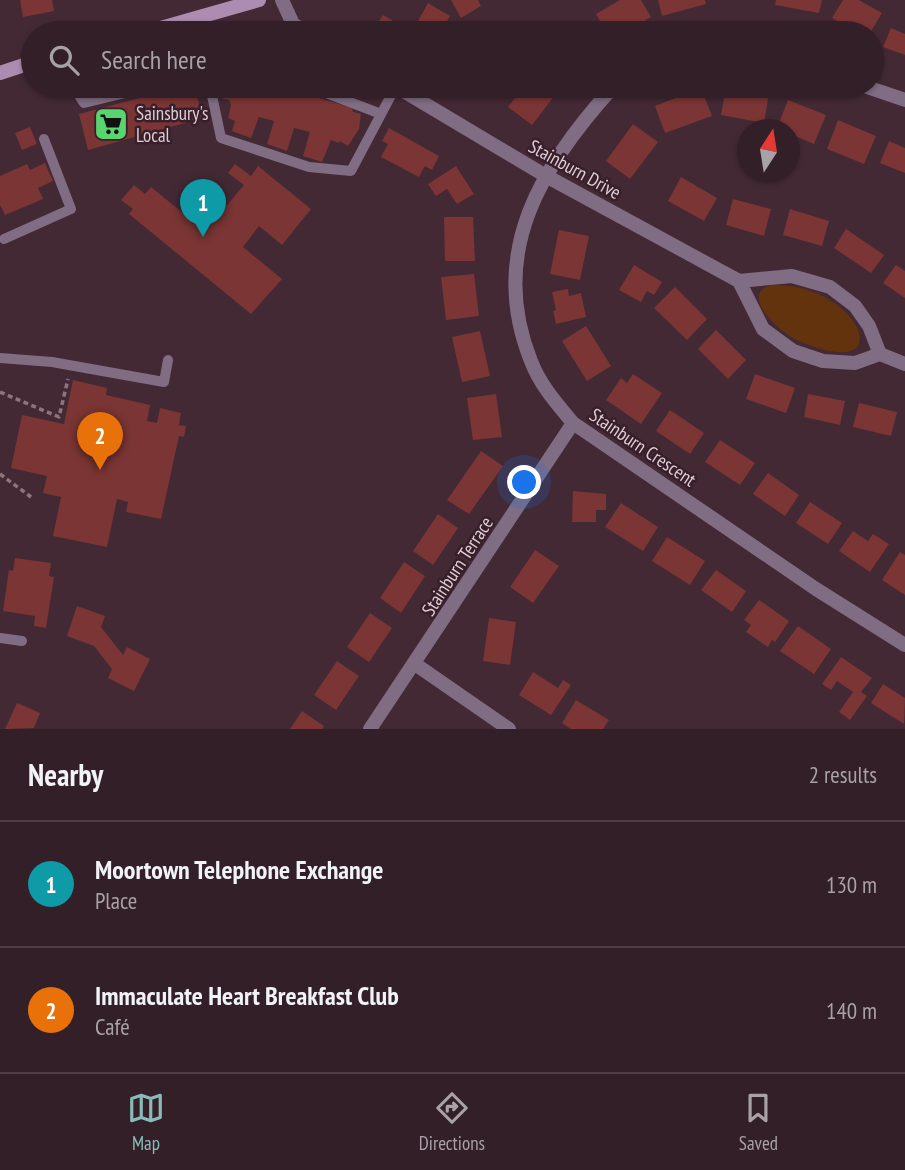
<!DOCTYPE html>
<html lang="en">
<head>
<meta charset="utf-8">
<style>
	body { margin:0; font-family:"PT Sans Narrow",sans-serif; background:#3a272f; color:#f1f3f6 }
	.compass { position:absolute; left:737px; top:119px; width:63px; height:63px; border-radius:50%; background:#321f27; box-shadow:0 2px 5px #0004; rotate:12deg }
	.you { position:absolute; left:525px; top:483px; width:24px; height:24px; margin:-18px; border:5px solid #fff; border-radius:50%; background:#1a73e8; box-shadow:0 0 0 10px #1a73e833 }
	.badge { display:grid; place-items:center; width:46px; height:46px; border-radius:50%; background:#8bbbb9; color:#fff; font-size:23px; font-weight:700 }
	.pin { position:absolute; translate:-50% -58px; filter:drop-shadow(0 2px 4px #0008) }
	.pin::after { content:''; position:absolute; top:37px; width:24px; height:21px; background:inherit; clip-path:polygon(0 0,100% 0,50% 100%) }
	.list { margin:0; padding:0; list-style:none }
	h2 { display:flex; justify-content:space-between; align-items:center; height:91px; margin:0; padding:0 28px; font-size:30px }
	h2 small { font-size:23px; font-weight:400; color:#a8a2a7 }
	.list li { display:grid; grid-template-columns:46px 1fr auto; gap:21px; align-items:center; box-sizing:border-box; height:126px; padding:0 28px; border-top:2px solid #4d3d44 }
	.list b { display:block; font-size:26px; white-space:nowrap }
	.list p { margin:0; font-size:23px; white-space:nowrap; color:#a8a2a7 }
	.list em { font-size:23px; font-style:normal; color:#a8a2a7 }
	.icon { flex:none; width:38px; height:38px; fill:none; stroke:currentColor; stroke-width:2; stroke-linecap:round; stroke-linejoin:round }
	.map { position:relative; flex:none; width:905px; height:729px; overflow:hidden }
	.search { position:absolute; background:#321f27; box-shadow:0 2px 5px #0004; left:21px; right:21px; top:21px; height:77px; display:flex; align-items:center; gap:18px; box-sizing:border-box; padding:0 24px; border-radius:38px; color:#a8a2a7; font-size:26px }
	.sheet { height:343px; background:#321f27 }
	nav { display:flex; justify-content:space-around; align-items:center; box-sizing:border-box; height:98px; border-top:2px solid #4d3d44; background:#321f27; font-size:19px; color:#a8a2a7 }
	nav a { display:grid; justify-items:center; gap:4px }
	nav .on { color:#8bbbb9 }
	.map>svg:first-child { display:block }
	.green { fill:#62330c }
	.building { fill:#7a3534 }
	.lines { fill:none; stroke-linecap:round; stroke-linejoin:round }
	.path { stroke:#8b757e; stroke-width:3.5; stroke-dasharray:5 3.5; stroke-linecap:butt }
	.lane { stroke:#806c83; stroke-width:10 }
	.street { stroke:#806c83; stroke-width:14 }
	.secondary { stroke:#ac8cb1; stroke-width:14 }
	.labels { text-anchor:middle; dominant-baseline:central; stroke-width:5; stroke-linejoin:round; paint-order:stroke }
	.poi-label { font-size:19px; fill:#decdd4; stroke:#381f2a; text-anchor:start }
	.street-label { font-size:19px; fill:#decdd4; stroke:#381f2a }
</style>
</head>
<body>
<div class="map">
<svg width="905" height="729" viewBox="0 0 905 729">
	<rect width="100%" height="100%" fill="#432934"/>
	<path class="green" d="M772 285C856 282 901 379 809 345 804 343 799 341 794 339 780 331 737 294 772 285Z"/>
	<path class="building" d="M20 0H52L54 11 23 17Z
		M451 0H478L481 6 461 18Z
		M620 0H641L651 17 624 33H607L596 14Z
		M658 0H705L706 4 662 16Z
		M776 0H822L819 13 775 5Z
		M843 0H859L882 13 870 33H858L832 18Z
		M428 3 450 16 440 33H372L383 15 412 32Z
		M891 28 905 34V55L883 47Z
		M185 86H194L203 118 88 150 79 114Z
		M225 86H279L352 108 353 112 361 114 359 129 348 146 340 141 339 143 331 140 322 162 303 156 310 132 294 128 287 151 267 144 274 121 259 117 251 138 232 131 235 121 228 118 231 105 229 100 223 99 222 93Z
		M525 86H554L559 90 532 125 508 107Z
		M726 86 769 93 764 123 721 115Z
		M701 88 712 116 665 133 655 106Z
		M788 100 826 115 814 144 790 134V130L777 128Z
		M838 120 876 136 864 164 827 149Z
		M633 124 658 142 630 179 606 161Z
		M30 127 37 144 22 150 15 133Z
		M389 128 439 156 432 170 425 166 419 177 381 157 388 144 382 141Z
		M889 141 905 148V173L880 163Z
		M45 163 53 181 38 188 43 199 5 215 0 205V176L27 164 30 170Z
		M235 164 251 176 258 166 311 209 282 245 259 226 243 247 282 279 251 314 129 214 133 209 121 200 134 185 145 194 151 187 205 231 244 185 228 173Z
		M456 166 474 194 457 204 447 189 436 196 428 184Z
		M681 177 717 198 704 221 668 201Z
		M733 199 771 209 764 236 726 225Z
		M790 209 829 221 822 246 783 235Z
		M444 217H473L475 261H445Z
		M846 229 884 255 871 273 834 248Z
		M559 230 589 236 580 280 550 274Z
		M634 265 662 282 654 295 647 291 641 302 619 290Z
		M896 265 905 271V298L883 283Z
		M474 274 479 316 446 320 441 277Z
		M675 287 707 319 687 340 654 308Z
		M568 289 569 296 581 293 586 317 556 324 553 311 556 310 552 292Z
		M586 326 611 366 587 381 562 341Z
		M716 330 746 360 728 379 698 349Z
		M480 331 490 376 462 382 452 337Z
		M633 374 662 393 641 424 606 400 621 378 627 383Z
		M755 374 795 388 786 413 746 399Z
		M73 380 107 388 106 395 150 405 147 421 157 423 160 408 181 413 179 425 186 426 184 437 179 436 161 519 126 512 128 502 117 499 107 547 53 536 61 497 43 493 47 476 11 468 22 415 64 424Z
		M496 394 502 437 473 440 467 398Z
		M808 394 845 401 840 425 804 417Z
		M859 403 897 412 891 436 853 427Z
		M670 410 704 433 690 454 656 431Z
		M720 440 755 463 740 485 705 462Z
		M481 451 503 466 469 514 447 500Z
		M768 473 799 495 785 516 753 494Z
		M573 491 606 494V510H596V522H572Z
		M810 502 842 523 828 544 796 523Z
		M621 503 658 527 643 551 605 527Z
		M438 514 458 528 433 565 413 551Z
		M853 531 868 541 873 534 889 544 870 572 839 551Z
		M667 537 705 561 690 585 652 561Z
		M535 550 559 566 533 603 510 587Z
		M900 552 905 555V595L882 580Z
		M15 558 51 563 49 576 54 577 46 628 34 626 35 616 3 611 9 570 13 571Z
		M404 562 425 576 401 613 380 598Z
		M716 570 746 591 732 612 701 590Z
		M759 600 789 621 775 642 772 640 768 647 746 632 751 625 744 620Z
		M77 606 105 616 101 627 123 655 127 647 150 659 134 691 108 678 112 669 94 646 67 636Z
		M370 613 392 628 369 662 347 647Z
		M489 618 516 622 510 665 483 661Z
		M798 626 831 649 814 674 780 651Z
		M841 657 872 678 861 692 867 696 850 720 839 712 853 692 837 681 831 690 822 684Z
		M337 661 359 676 336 710 314 695Z
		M533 672 558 688 563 680 571 685 551 715 519 695Z
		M883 684 905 698 904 724 871 703Z
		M576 700 609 720 603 729H571L562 723Z
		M17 703 40 713 34 728 5 729Z
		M302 711 324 726 322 729H290Z"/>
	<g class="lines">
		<path class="path" d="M0 392 59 417 68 379
			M0 474 31 497"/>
		<path class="lane" d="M282 33 293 24
			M77 86 80 97 84 103 154 86
			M210 86 221 138 309 167 351 171 396 86
			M308 86 381 114
			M4 239 71 209 44 139
			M0 358 52 362 164 382 168 360
			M0 638 22 641"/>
		<path class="street" d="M282 0 293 24 309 33
			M395 86 546 176 739 281 792 276 830 287 855 306 869 326 880 354
			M614 86C542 165 487 252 531 361 540 385 557 404 573 423L816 589 905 645
			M864 86 905 100
			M739 281 763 329 793 351 823 361 855 363 880 354 905 364
			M415 664 509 729
			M370 729 573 423"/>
		<path class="secondary" d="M143 33 259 0
			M0 73 33 62"/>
	</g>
	<defs>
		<g id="supermarket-square" transform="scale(1.75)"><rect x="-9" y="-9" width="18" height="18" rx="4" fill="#59d56f" stroke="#381f2a"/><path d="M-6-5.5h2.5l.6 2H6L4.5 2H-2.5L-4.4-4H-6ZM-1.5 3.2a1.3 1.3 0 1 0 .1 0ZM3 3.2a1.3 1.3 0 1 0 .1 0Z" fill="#111"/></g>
	</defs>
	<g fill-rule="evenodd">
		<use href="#supermarket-square" x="111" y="124"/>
	</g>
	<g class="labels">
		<g class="poi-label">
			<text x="136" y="113">Sainsbury's<tspan x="136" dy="22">Local</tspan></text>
		</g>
		<g class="street-label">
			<text transform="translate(575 169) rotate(29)">Stainburn Drive</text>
			<text transform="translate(643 447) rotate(34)">Stainburn Crescent</text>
			<text transform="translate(457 566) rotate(-57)">Stainburn Terrace</text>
		</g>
	</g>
</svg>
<svg class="compass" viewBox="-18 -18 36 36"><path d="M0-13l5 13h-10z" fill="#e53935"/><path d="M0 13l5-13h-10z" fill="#a8a2a7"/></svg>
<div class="you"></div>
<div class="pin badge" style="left:203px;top:237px;background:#0f9aa8">1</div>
<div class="pin badge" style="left:100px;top:470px;background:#e8710a">2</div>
<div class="search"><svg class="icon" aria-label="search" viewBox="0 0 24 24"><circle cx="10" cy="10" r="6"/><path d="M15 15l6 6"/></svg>Search here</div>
</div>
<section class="sheet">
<h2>Nearby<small>2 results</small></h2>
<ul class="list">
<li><span class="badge" style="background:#0f9aa8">1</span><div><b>Moortown Telephone Exchange</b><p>Place</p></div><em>130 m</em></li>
<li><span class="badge" style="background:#e8710a">2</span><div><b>Immaculate Heart Breakfast Club</b><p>Café</p></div><em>140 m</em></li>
</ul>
</section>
<nav>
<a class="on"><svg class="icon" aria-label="map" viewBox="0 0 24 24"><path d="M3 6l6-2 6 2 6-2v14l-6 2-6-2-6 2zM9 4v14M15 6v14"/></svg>Map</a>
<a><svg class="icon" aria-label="directions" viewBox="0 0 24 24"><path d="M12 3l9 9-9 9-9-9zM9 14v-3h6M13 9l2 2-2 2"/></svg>Directions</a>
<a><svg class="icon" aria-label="saved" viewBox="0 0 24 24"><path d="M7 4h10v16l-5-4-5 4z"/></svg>Saved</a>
</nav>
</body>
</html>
